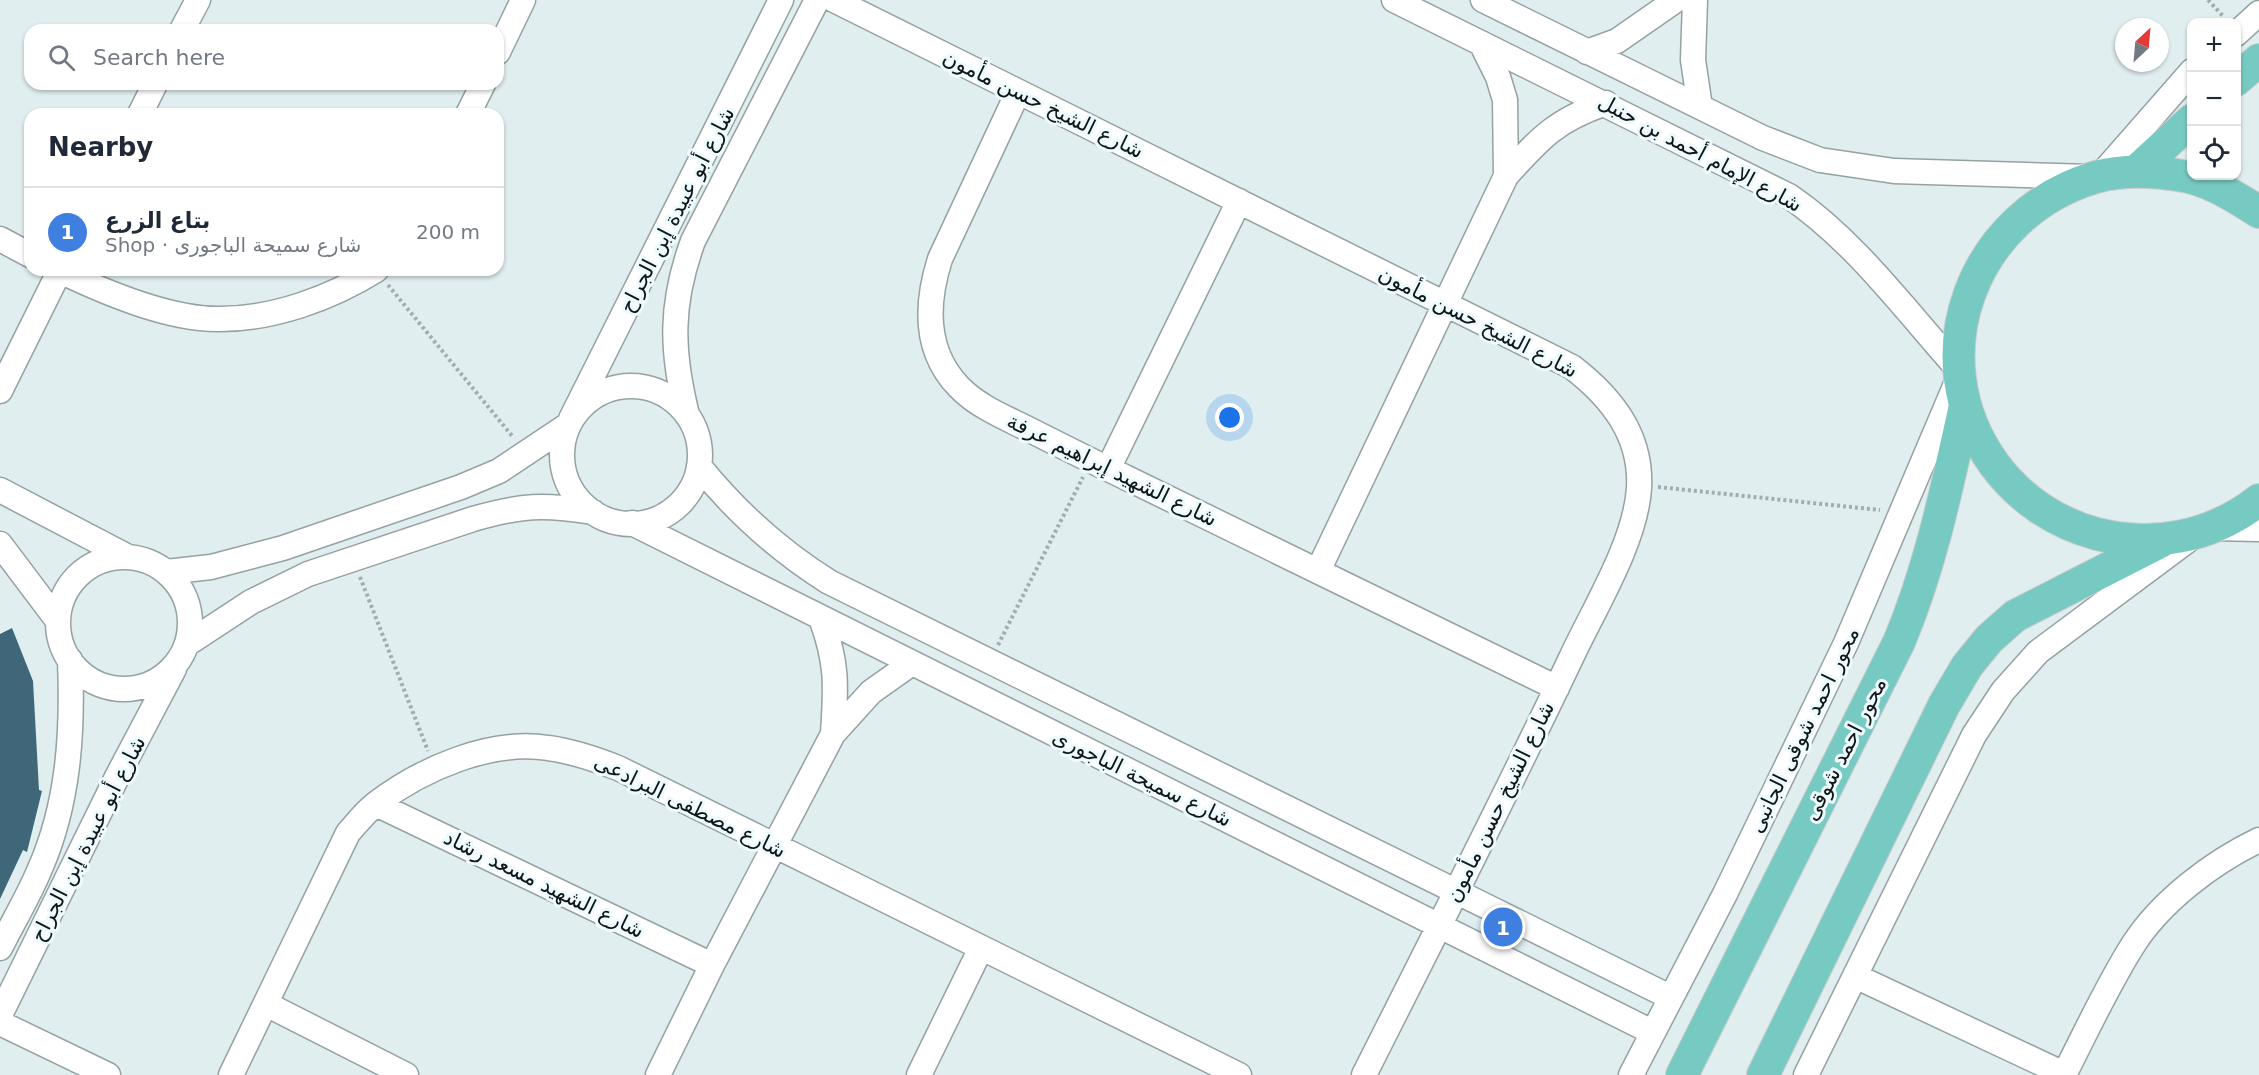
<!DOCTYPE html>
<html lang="en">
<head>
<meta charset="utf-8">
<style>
	body { margin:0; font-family:"DejaVu Sans","Noto Sans Arabic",sans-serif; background:#f2f2f3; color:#1f2937 }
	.controls { position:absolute; right:18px; top:18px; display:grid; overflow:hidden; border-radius:12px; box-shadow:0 2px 4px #0004 }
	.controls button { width:54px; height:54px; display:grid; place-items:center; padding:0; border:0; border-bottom:2px solid #e0e1e3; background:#fff; color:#1f2937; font:30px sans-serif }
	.compass { position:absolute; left:2115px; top:18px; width:54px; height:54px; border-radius:50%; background:#fff; box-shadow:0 2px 4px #0004; rotate:26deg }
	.you { position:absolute; left:1230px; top:418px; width:21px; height:21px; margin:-15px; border:4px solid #fff; border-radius:50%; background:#1a73e8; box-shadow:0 0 0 9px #1a73e833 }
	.badge { display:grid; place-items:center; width:39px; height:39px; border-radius:50%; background:#0f766e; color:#fff; font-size:20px; font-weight:700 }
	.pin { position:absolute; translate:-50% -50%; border:3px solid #fff; box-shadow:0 2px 6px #0006 }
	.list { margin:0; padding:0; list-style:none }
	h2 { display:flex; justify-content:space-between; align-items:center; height:78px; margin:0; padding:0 24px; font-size:26px }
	h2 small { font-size:20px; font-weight:400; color:#747a83 }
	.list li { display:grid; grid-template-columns:39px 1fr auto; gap:18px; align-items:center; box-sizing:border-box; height:90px; padding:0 24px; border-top:2px solid #e0e1e3 }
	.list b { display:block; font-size:22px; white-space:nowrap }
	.list p { margin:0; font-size:20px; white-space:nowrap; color:#747a83 }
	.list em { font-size:20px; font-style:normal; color:#747a83 }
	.icon { flex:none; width:33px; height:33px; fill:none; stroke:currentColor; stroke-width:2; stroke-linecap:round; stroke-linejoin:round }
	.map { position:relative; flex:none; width:2259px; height:1075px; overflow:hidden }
	.search { position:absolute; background:#fff; box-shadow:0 2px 4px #0004; left:24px; top:24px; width:480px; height:66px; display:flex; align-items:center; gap:15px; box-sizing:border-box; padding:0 21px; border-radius:18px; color:#747a83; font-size:22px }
	.panel { position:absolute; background:#fff; box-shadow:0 2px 4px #0004; left:24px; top:108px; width:480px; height:168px; border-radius:18px }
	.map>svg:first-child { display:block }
	.building { fill:#3f6679 }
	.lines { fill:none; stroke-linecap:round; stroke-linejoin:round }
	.minor-casing { stroke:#95a1a3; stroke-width:27 }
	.major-casing { stroke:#cacccc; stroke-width:34 }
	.path { stroke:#a1adae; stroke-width:4; stroke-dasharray:3 3; stroke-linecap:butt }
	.minor { stroke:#fff; stroke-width:24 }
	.major { stroke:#76cac1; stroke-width:32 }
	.labels { text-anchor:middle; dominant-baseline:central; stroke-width:6; stroke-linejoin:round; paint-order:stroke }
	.street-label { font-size:21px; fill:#101516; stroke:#eefbfe }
</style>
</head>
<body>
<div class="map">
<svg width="2259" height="1075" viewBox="0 0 2259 1075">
	<rect width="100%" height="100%" fill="#e0eef0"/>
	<path class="building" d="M12 628 33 681 39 790 42 791 27 852 23 850 0 899V634Z"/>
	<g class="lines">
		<g class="minor-casing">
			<path id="minor" d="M834 0 1572 367C1611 397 1642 435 1639 488 1636 541 1595 607 1572 656 1505 797 1434 936 1364 1075
				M1394 0 1789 196C1855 241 1905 310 1959 370
				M1483 0 1763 138 1820 160 1894 171 2090 177
				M1695 0 1693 60 1700 107
				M182 30 198 0
				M2236 34 2259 13
				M1481 43 1498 77 1505 100 1506 176
				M498 52 523 0
				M1587 52 1617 41 1676 0
				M1018 92 940 259C926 303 924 351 959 387 977 406 1004 417 1028 429 1062 446 1095 463 1129 479 1272 549 1414 618 1557 688
				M140 114 155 84
				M468 114 483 84
				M2100 176 2192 71
				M0 239 30 255
				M58 270C104 292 169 320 220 319 274 319 331 298 376 270
				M562 455a69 69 0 1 1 138 0a69 69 0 1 1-138 0Z
				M0 391 60 270
				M687 415C671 350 670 304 693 241L817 0
				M571 419 781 0
				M699 466C737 513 778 550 829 582L1670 997
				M1108 469 1239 201
				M0 490 128 557
				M632 523 1652 1032
				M2212 528 2259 529
				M0 544 58 621
				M58 623a66 66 0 1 1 132 0a66 66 0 1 1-132 0Z
				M1318 571 1506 176C1540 138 1556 120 1606 103
				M166 572 211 567 283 548 461 487 499 471 568 425
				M821 618C838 664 836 687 833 734
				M187 644 251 602 308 574 473 519C522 505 543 504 593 512
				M376 804 712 965
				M0 948C13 922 28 897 39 871 69 804 73 732 70 660
				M1855 976 2064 1074
				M266 1004 406 1075
				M0 1015 118 775 174 669
				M0 1023 108 1075
				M231 1075 348 833C357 823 366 811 377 803 422 769 490 739 548 748 572 751 595 759 618 768L1239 1075
				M658 1075 712 965 833 734 871 692 912 663
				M919 1075 981 948
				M1631 1075 1725 894 1846 643 1959 377
				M1806 1075 1974 735 2003 691 2038 652 2191 538
				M2064 1075C2086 1032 2107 986 2133 945 2161 901 2213 862 2259 840"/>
		</g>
		<g class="major-casing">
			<path id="major" d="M2236 80 2259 60
				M2135 172 2192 120
				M2259 212C2234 196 2208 179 2177 175 2151 171 2122 170 2096 177 1972 213 1917 357 1994 464 2019 498 2055 523 2097 534 2154 548 2212 537 2259 500
				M1682 1075 1899 642C1931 566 1947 487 1965 406
				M1763 1075 1944 705 1967 666 1989 639 2015 616 2160 542"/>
		</g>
		<path class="path" d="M2208 0 2224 17
			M388 285 513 437
			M1658 487 1880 510
			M360 577 428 751
			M998 645 1083 477"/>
		<use href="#minor" class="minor"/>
		<use href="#major" class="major"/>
	</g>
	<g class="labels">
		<g class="street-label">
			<text transform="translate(1043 104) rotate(26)">شارع الشيخ حسن مأمون</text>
			<text transform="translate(1700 153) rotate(28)">شارع الإمام أحمد بن حنبل</text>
			<text transform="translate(677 210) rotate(-63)">شارع أبو عبيدة إبن الجراح</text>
			<text transform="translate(1478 322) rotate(27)">شارع الشيخ حسن مأمون</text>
			<text transform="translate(1112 470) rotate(26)">شارع الشهيد إبراهيم عرفة</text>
			<text transform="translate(1804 730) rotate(-64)">محور احمد شوقى الجانبى</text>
			<text transform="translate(1845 749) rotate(-63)">محور احمد شوقى</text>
			<text transform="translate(1142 778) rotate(26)">شارع سميحة الباجورى</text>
			<text transform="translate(1500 802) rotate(-64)">شارع الشيخ حسن مأمون</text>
			<text transform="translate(690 806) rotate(26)">شارع مصطفى البرادعى</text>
			<text transform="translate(88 839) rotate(-63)">شارع أبو عبيدة إبن الجراح</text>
			<text transform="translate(544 884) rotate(26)">شارع الشهيد مسعد رشاد</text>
		</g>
	</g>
</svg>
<div class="controls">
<button>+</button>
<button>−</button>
<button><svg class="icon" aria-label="locate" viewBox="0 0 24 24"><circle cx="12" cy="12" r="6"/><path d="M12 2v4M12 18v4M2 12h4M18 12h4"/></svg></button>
</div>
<svg class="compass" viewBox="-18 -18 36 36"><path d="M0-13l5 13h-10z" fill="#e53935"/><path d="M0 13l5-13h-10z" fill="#747a83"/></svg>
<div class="you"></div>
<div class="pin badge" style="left:1503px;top:927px;background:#3f7fe0">1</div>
<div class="search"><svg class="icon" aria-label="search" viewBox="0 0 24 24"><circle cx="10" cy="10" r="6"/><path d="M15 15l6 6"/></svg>Search here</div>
<section class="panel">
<h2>Nearby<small></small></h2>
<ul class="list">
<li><span class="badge" style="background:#3f7fe0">1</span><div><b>بتاع الزرع</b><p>Shop · شارع سميحة الباجورى</p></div><em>200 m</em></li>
</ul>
</section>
</div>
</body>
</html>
